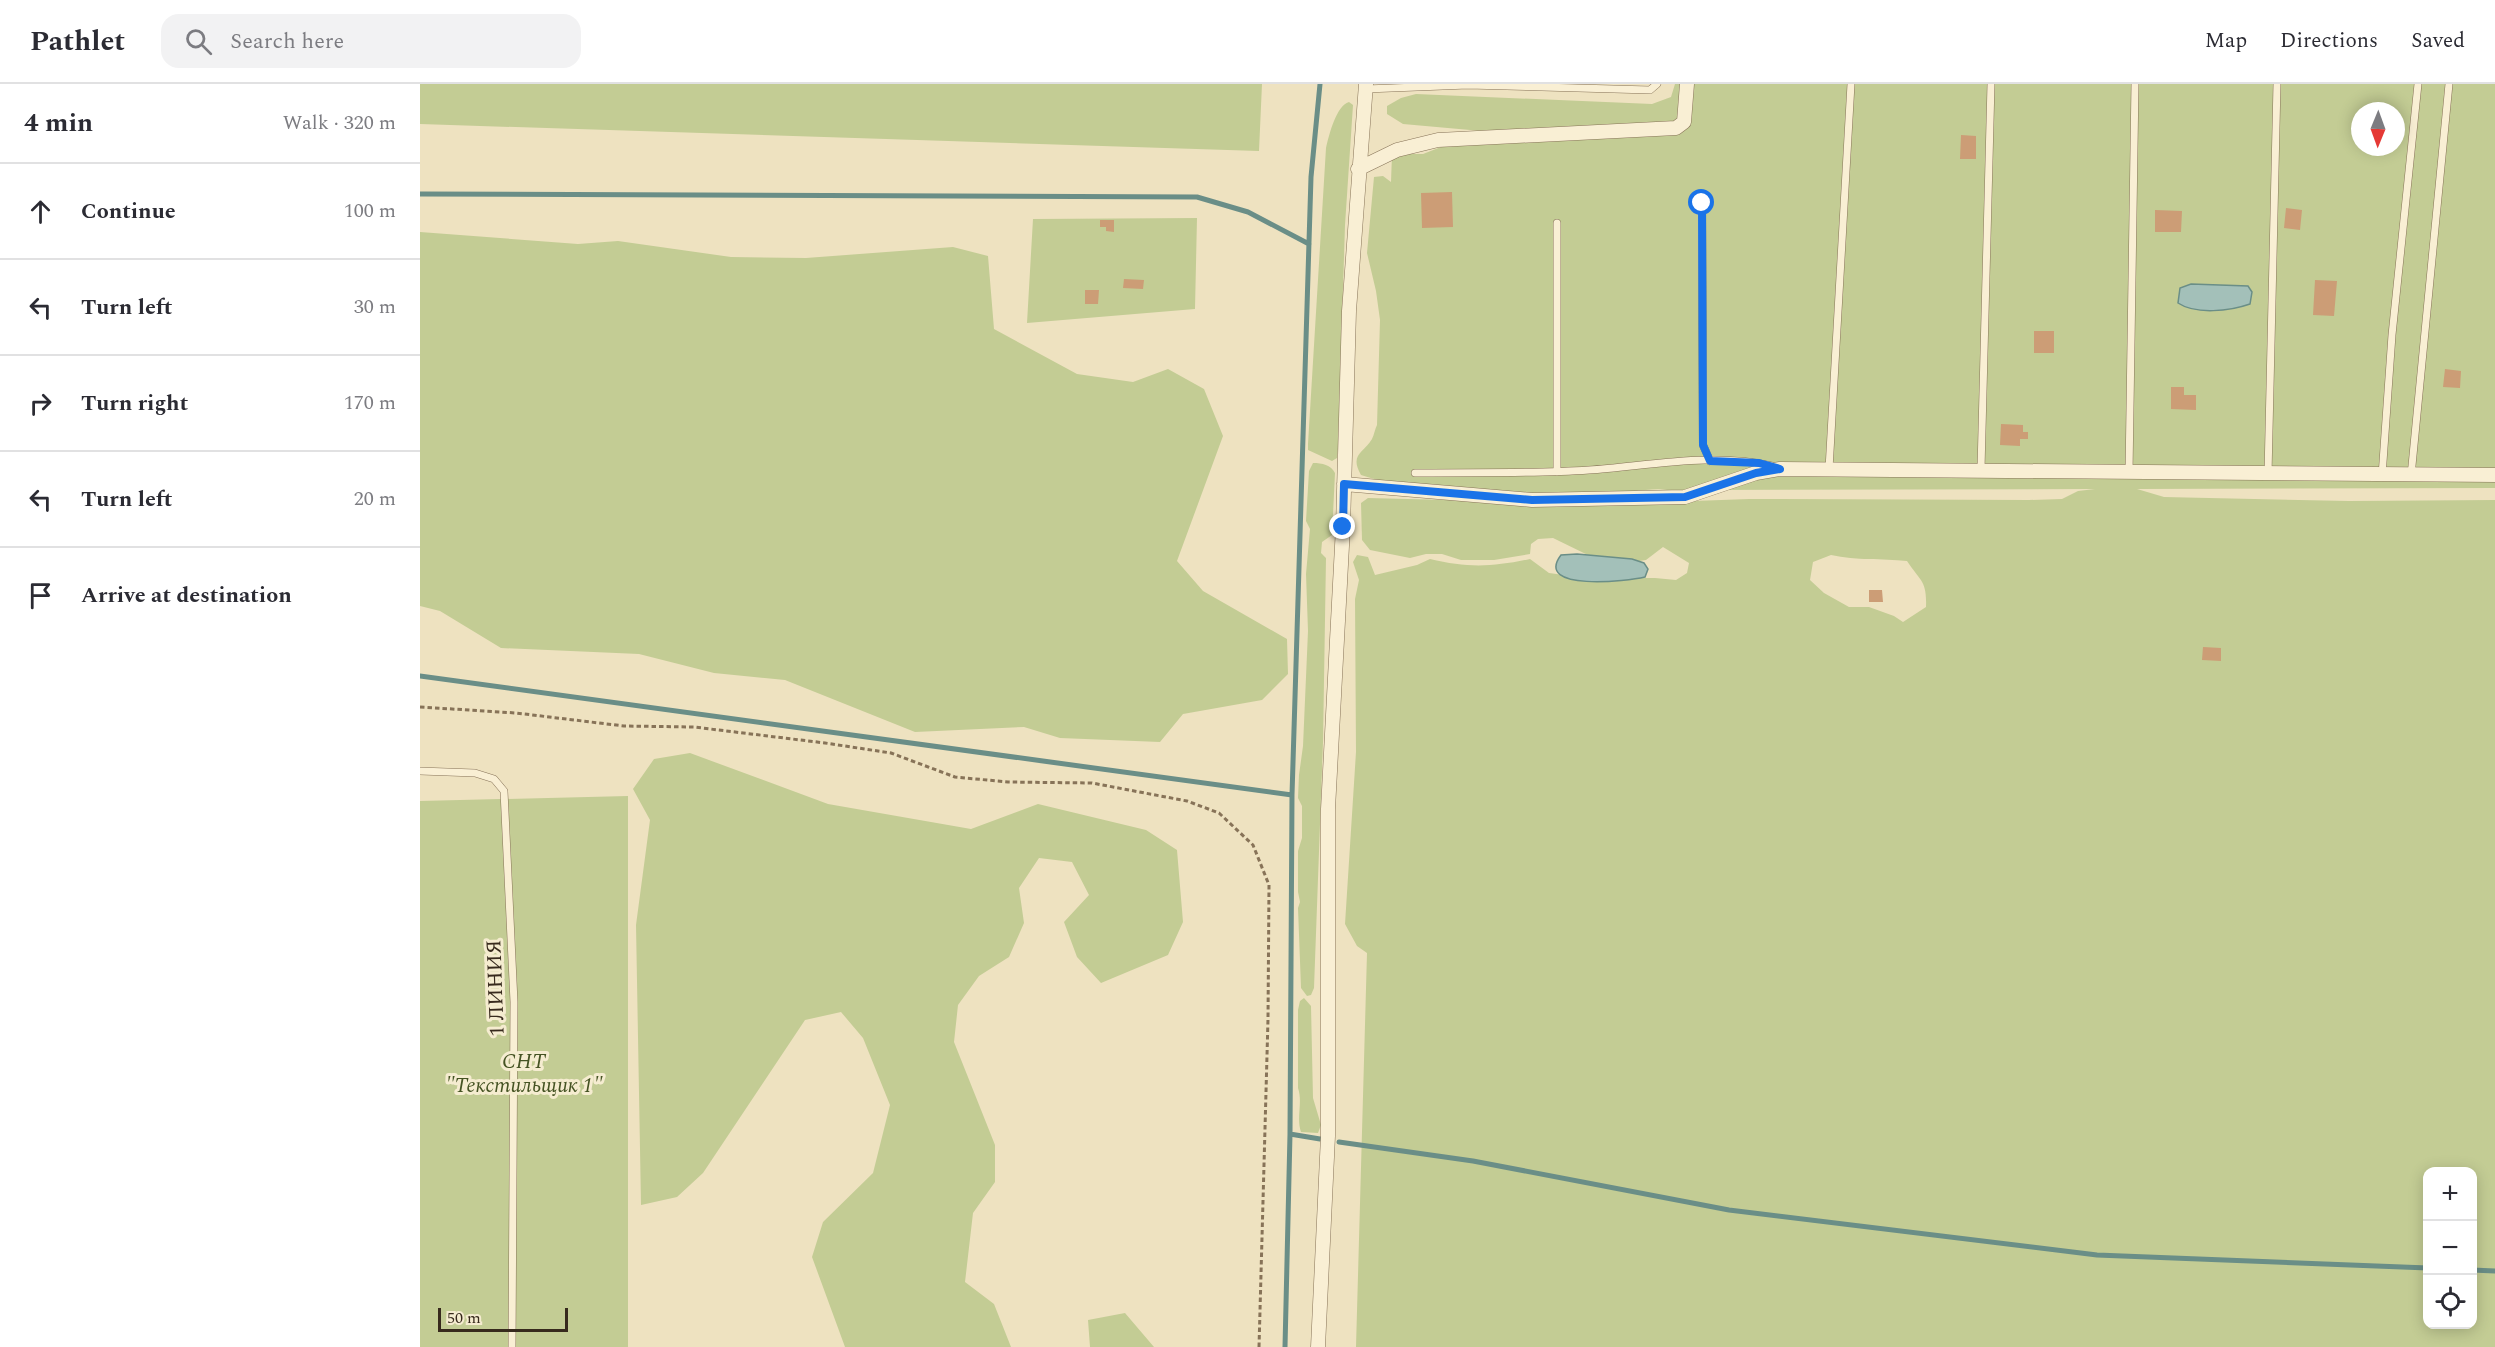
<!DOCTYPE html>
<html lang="en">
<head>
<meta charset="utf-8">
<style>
	body { margin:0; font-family:Spectral,serif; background:#f2f2f3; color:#2b2b33 }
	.controls { position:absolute; right:18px; bottom:18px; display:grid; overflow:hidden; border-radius:12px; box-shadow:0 3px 15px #0003 }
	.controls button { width:54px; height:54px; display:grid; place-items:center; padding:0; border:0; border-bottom:2px solid #e1e1e2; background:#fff; color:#2b2b33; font:30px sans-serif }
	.compass { position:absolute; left:1931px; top:18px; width:54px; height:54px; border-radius:50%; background:#fff; box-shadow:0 3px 15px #0003; rotate:181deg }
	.scale { position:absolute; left:18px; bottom:15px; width:130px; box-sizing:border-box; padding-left:6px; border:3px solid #372a1d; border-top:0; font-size:16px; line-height:21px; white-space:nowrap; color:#372a1d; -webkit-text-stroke:4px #f5ecd0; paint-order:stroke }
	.stop { position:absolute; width:18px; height:18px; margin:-14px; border:4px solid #1a73e8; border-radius:50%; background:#fff }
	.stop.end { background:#1a73e8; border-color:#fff; box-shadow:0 2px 6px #0008 }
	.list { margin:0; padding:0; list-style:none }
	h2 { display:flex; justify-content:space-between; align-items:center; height:78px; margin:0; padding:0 24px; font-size:26px }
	h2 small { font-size:20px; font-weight:400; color:#7c7c81 }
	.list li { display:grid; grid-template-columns:39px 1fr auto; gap:18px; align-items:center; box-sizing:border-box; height:96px; padding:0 24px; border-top:2px solid #e1e1e2 }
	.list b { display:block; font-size:22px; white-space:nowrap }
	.list em { font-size:20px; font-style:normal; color:#7c7c81 }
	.icon { flex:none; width:33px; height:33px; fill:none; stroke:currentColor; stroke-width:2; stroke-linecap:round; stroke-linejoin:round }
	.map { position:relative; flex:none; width:2075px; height:1263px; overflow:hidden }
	header { display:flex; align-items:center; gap:36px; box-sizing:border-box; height:84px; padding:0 30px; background:#fff; border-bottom:2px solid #e1e1e2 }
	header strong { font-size:28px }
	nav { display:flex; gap:33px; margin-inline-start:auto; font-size:21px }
	.search { width:420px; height:54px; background:#f2f2f3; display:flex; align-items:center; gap:15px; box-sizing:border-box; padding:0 21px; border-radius:18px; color:#7c7c81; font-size:22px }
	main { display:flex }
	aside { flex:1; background:#fff }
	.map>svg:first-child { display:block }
	.green { fill:#c3cc94; fill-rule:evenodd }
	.water { fill:#a3c0b9; stroke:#6a8e87; stroke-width:1.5 }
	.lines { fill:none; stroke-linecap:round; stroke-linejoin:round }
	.stream { stroke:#6a8e87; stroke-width:5 }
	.building { fill:#cc9d76 }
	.service-casing { stroke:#877358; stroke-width:8 }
	.minor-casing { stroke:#877358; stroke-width:15 }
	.path { stroke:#877358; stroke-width:3; stroke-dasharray:4.5 3; stroke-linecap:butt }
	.service { stroke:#f9efd4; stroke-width:7 }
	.minor { stroke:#f9efd4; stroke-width:14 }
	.route { stroke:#1a73e8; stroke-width:8 }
	.labels { text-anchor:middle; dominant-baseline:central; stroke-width:6; stroke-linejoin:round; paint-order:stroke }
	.street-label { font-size:21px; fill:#372a1d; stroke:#f5ecd0 }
	.park-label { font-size:21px; font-style:italic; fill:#455323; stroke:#f5ecd0 }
</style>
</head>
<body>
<header>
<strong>Pathlet</strong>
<div class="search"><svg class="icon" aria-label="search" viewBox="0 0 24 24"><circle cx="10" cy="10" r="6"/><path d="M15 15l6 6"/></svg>Search here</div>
<nav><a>Map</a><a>Directions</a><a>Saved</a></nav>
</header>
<main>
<aside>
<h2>4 min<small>Walk · 320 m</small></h2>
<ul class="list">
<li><svg class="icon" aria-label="ahead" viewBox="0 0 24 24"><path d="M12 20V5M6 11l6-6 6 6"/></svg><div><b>Continue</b></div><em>100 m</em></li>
<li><svg class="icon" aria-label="left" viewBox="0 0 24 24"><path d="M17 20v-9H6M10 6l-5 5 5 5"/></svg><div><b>Turn left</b></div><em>30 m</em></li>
<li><svg class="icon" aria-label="right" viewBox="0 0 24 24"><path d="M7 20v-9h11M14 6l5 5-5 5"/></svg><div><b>Turn right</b></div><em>170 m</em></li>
<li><svg class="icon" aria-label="left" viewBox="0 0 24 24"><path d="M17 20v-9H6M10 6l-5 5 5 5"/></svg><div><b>Turn left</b></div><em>20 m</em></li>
<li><svg class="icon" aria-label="arrive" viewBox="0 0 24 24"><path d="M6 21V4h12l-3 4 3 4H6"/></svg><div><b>Arrive at destination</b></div></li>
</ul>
</aside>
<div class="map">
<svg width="2075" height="1263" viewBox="0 0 2075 1263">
	<rect width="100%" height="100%" fill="#eee2c0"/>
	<path class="green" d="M0 0H842L839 67 0 40Z
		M1255 0H2075V404L1717 405 1744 413 1929 417 2075 416V1263H936L947 869 937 862 925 840 936 668 935 515 939 496 933 478 937 471 948 473 955 491 997 481 1010 475C1047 484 1073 483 1110 475L1129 489 1166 494H1235L1256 496 1267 489 1269 479 1243 463 1226 476 1213 478 1174 474 1133 454 1118 455 1111 460 1110 470 1074 476H1041L1022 470H1006L990 474 950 466 942 456 941 419 948 414 1190 420 1329 415 1609 416 1642 415 1658 407 1675 405 1275 406 1254 408C1242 401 1206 409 1191 410 1112 410 1033 408 953 406L954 395 941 391C929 370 944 369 952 355 954 351 955 345 957 341L960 236 956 207 947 169 954 93 963 92 971 98 972 70H1003L1021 63 1107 51 983 40 967 30V22L981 14 996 10 1232 20 1251 13ZM1940 27H1976V63H1940ZM1411 471C1437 477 1461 474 1487 477 1500 497 1507 496 1506 523L1483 538 1474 532 1449 523H1429L1404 509 1390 496 1393 478ZM2008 1088H2052V1240H2008Z
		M929 18 933 21 925 141 918 365 917 374 912 377 888 366V360L906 64C909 51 916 22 929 18Z
		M777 134 775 225 607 239 613 135Z
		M0 148 158 160 198 157 311 173 386 174 533 163 568 172 574 245 657 290 713 298 748 285 784 305 803 352 757 477 783 507 867 555 868 590 842 616 763 630 740 658 640 654 604 643 495 648 365 596 294 589 219 570 81 564 20 527 0 522Z
		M893 379C902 379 911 381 915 389L912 451 902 458 901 469 906 474 903 658 894 904 891 911 887 912 881 904 878 824 880 818 878 808V767L882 754V722L878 714 879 691 883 662 888 547 886 490 890 445 886 437 889 387Z
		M270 669 408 720 551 745 618 720 726 746 757 766 763 838 748 871 681 899 657 873 644 838 669 811 652 778 619 774 599 804 604 839 589 873 559 892 538 921 534 958 575 1061V1098L553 1129 545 1198 574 1220 591 1263H425L392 1173 403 1138 453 1089 470 1021 443 954 421 928 385 936 283 1089 257 1113 221 1121 216 841 230 736 213 705 234 675Z
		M208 712V1263H0V717Z
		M884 914 891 922 893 1014 901 1041 898 1049 881 1048C876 1033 883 1019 878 1004V926L880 917Z
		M705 1229 734 1263H670L668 1236Z"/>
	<path class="water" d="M1771 200 1828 202 1832 208 1830 220C1810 227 1776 231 1758 219L1760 204Z
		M1157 470 1212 475 1224 479 1228 485 1225 493C1209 497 1113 508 1141 471Z"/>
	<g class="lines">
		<path class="stream" d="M0 110 777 113 828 128 889 160
			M0 592 872 711
			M870 1050 900 1055
			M919 1058 1053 1077 1309 1126 1677 1171 2008 1184
			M2052 1186 2075 1187
			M865 1263 870 1050 872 711 891 93 900 0"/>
	</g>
	<path class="building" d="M1541 51 1556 52V75H1540Z
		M1032 108 1033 143 1002 144 1001 109Z
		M1866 124 1882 126 1880 146 1864 144Z
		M1735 126 1762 127 1761 148H1735Z
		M680 136H694V148L686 147V143H680Z
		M704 195 724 196 723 205 703 204Z
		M1895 196 1917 197 1914 232 1893 231Z
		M665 206H679L678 220H665Z
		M1614 247H1634V269H1614Z
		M2025 285 2041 287 2040 304 2023 303Z
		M1751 303H1764V311H1776V326L1751 325Z
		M1581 340 1603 341V348H1608V355H1600V362L1580 361Z
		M1449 506H1462L1463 518H1449Z
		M1783 563 1801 564V577L1782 576Z"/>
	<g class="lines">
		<g class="service-casing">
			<path id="service" d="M946 5 1048 1 1230 6 1237 0
				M1282 119 1283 361 1290 377
				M1409 385 1431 0
				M1561 385 1571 0
				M1137 388V139
				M995 389C1053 388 1112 390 1169 386 1227 382 1295 368 1352 382
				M1709 389 1715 0
				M1848 390 1857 0
				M1962 392 1972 251 1998 0
				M1991 392 2029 0
				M0 687 55 689 74 695 84 707 94 918 92 1263"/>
		</g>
		<g class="minor-casing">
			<path id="minor" d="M938 85 977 66 1018 56 1256 44 1264 38 1267 0
				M924 400 1112 416 1265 413 1336 389 1360 385 2075 391
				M898 1263 908 1052V725L923 443 929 227 946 0"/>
		</g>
		<path class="path" d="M0 623 96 629 204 642 274 643 405 659 471 669 535 693 588 698 672 699 767 717 799 729 833 761 849 801 848 935 839 1263"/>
		<use href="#service" class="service"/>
		<use href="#minor" class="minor"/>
	</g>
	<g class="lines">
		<path class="route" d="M923 443 924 400 1112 416 1265 413 1336 389 1360 385 1339 379 1290 377 1283 361 1282 119"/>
	</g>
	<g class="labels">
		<g class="street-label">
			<text transform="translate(76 904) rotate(-92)">1 ЛИНИЯ</text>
		</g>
		<g class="park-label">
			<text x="104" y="978">СНТ<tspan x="104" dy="24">"Текстильщик 1"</tspan></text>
		</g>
	</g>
</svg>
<div class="controls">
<button>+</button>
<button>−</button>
<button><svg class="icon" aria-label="locate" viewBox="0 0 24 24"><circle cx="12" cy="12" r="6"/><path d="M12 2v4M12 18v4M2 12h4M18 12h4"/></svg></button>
</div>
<svg class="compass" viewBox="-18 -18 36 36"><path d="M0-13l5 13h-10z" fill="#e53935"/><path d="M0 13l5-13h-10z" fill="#7c7c81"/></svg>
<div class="scale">50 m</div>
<div class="stop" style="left:1282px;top:119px"></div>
<div class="stop end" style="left:923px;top:443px"></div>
</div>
</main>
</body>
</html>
